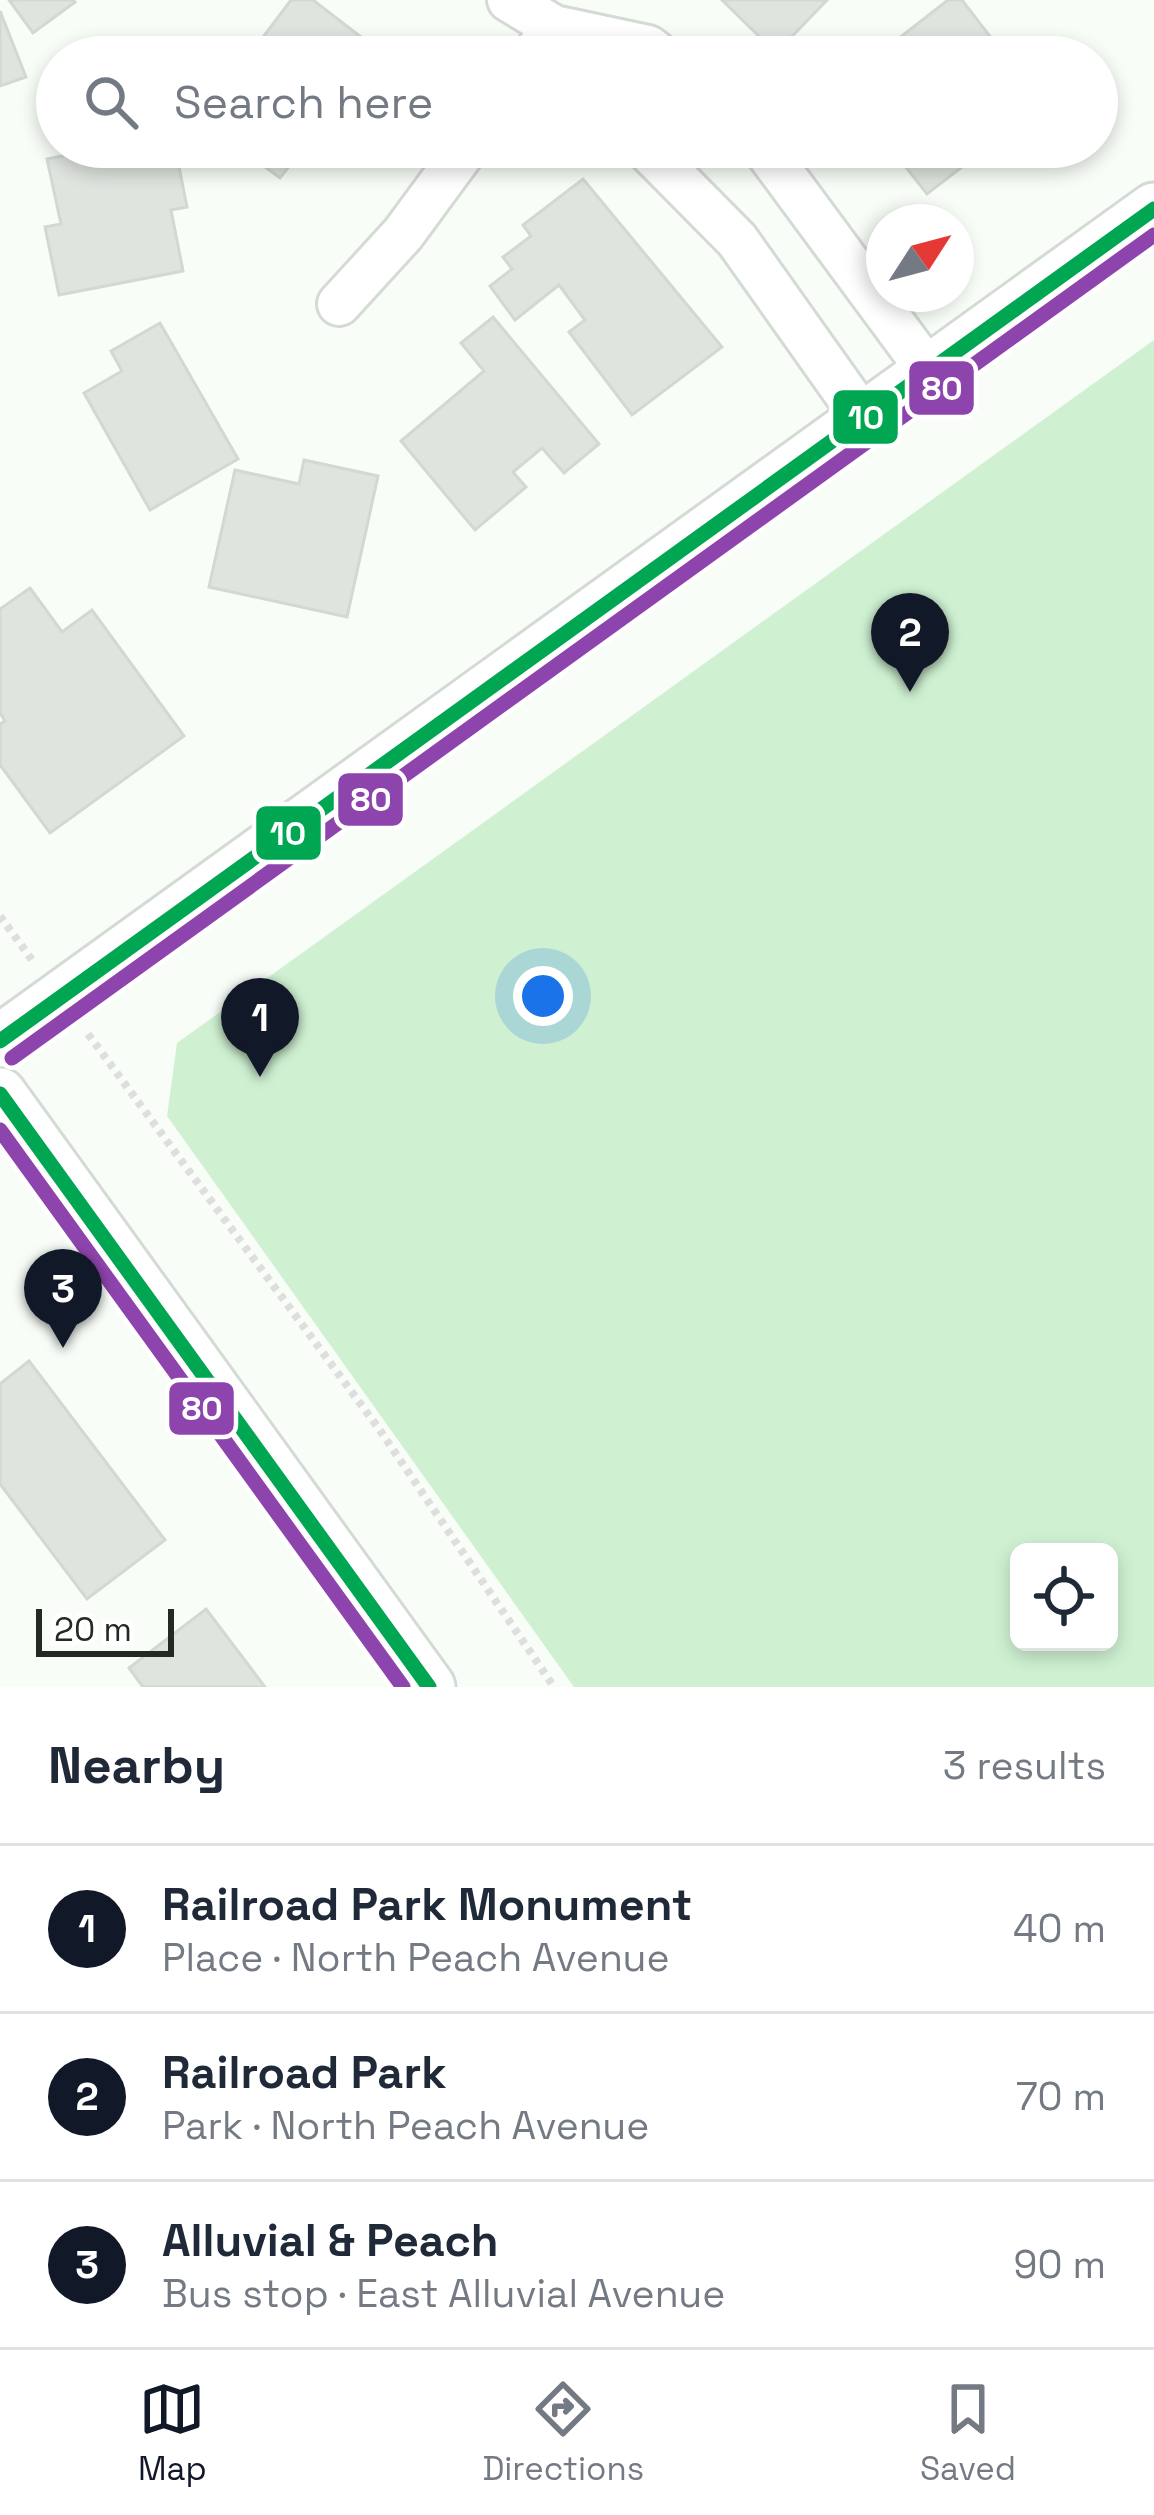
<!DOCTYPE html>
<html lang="en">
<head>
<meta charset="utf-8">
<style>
	body { margin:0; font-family:"Space Grotesk",sans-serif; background:#f6f6f7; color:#1f2937 }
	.controls { position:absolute; right:36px; bottom:36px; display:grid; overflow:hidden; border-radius:18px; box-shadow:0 6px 18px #0003 }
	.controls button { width:108px; height:108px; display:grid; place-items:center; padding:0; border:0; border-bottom:3px solid #e0e1e3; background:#fff; color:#1f2937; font:60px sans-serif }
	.compass { position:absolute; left:866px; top:204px; width:108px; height:108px; border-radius:50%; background:#fff; box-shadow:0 6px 18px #0003; rotate:54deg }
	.scale { position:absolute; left:36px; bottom:30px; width:138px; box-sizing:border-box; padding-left:12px; border:6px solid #232a23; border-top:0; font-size:33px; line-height:42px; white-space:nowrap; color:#232a23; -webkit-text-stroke:9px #fff; paint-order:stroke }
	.you { position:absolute; left:543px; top:996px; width:42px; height:42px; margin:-30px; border:9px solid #fff; border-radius:50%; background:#1a73e8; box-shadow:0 0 0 18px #1a73e833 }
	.badge { display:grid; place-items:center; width:78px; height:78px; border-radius:50%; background:#111827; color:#fff; font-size:39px; font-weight:700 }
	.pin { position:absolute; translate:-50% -99px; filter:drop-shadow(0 3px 6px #0008) }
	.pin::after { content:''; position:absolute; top:63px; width:42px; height:36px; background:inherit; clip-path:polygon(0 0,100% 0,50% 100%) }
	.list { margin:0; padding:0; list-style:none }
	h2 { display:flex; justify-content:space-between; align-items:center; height:156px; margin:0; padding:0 48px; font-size:51px }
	h2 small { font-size:39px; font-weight:400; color:#747a83 }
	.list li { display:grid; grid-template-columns:78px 1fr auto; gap:36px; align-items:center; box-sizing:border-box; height:168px; padding:0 48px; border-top:3px solid #e0e1e3 }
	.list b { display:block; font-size:45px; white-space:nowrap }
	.list p { margin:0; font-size:39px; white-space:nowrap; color:#747a83 }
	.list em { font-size:39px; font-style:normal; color:#747a83 }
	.icon { flex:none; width:66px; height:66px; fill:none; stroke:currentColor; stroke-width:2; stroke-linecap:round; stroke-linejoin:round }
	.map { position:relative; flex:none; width:1154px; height:1687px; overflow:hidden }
	.search { position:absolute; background:#fff; box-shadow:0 6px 18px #0003; left:36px; right:36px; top:36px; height:132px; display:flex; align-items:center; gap:30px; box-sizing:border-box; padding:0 42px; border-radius:66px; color:#747a83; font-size:45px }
	.sheet { height:660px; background:#fff }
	nav { display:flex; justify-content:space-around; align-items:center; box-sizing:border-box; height:168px; border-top:3px solid #e0e1e3; background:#fff; font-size:33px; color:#747a83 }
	nav a { display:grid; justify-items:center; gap:6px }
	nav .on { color:#111827 }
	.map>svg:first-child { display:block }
	.green { fill:#cff1d2; fill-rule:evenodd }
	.building { fill:#dfe4df; stroke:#d2d8d2; stroke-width:3 }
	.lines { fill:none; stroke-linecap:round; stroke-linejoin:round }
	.minor-casing { stroke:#d4dad4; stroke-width:48 }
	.tertiary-casing { stroke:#d4dad4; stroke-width:57 }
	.path { stroke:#dddedd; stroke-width:8; stroke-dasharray:6 6; stroke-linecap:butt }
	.minor { stroke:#fefffe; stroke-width:42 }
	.tertiary { stroke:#fefffe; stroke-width:51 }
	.bus-1-casing { stroke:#fff; stroke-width:24 }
	.bus-2-casing { stroke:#fff; stroke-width:24 }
	.bus-1 { stroke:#00a651; stroke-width:15 }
	.bus-2 { stroke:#8e44ad; stroke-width:15 }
	.line-badge { stroke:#fff; stroke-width:4.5 }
	.badge-label { font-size:33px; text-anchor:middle; font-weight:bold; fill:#fff }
</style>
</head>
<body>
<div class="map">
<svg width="1154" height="1687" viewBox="0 0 1154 1687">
	<rect width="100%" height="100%" fill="#f8fdf8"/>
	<path class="green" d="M1154 340V1687H574L167 1116 177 1043ZM1019 1552H1109V1642H1019Z"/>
	<path class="building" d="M9 0H73L75 2 33 33Z
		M291 0H313L387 57H248Z
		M722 0H827L776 53Z
		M948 0H962L1002 52 996 57H852L877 38 885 49Z
		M0 11 26 77 0 86Z
		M108 147H175L187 207 171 210 183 271 59 295 45 227 61 224 47 159Z
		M238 147H304L280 178Z
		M890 147H988L927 194Z
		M583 179 722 347 632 415 569 332 585 320 559 285 515 320 490 286 512 269 503 257 531 236 523 225Z
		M493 317 599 444 564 473 542 448 513 472 526 487 475 530 401 441 484 371 461 343Z
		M160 323 238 459 150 510 84 393 122 371 111 351Z
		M304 460 378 476 347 617 209 587 235 470 299 484Z
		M30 588 62 632 92 610 184 736 50 833 0 765V724L5 721 0 713V609Z
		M29 1361 165 1540 87 1599 0 1484V1384Z
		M206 1609 265 1687H143L129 1668Z"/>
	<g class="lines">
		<g class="minor-casing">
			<path id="minor" d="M509 0 554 27 648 47 661 57
				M532 57 554 27
				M645 147 737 240 864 419
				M763 147 930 373
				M339 304 403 234 467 147"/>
		</g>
		<g class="tertiary-casing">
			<path id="tertiary" d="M0 1041 1154 209
				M0 1094 429 1687"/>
		</g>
		<path class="path" d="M0 916 32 960
			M88 1034 379 1429 554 1687"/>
		<use href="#minor" class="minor"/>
		<use href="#tertiary" class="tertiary"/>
		<g class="bus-1-casing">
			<path id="bus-1" d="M0 1041 1154 209
				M0 1094 429 1687"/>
		</g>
		<g class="bus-2-casing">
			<path id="bus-2" d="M12 1058 1154 235
				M0 1130 403 1687"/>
		</g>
		<use href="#bus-1" class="bus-1"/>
		<use href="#bus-2" class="bus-2"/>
	</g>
	<g class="line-badge">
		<rect x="907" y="359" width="69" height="58" rx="12" fill="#8e44ad"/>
		<rect x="831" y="388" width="69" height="58" rx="12" fill="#00a651"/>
		<rect x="336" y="771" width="69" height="57" rx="12" fill="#8e44ad"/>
		<rect x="254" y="804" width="69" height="58" rx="12" fill="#00a651"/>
		<rect x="167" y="1380" width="69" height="57" rx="12" fill="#8e44ad"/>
	</g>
	<g class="badge-label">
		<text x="942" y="400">80</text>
		<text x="866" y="429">10</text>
		<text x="371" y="811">80</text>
		<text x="288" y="845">10</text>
		<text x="202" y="1420">80</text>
	</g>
</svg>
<div class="controls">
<button><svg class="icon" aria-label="locate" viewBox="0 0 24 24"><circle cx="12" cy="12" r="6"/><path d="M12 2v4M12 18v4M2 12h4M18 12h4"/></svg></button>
</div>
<svg class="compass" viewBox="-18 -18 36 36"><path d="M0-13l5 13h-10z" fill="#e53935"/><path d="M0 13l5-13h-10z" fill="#747a83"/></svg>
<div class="scale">20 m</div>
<div class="you"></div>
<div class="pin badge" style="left:260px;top:1077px">1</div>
<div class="pin badge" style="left:910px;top:692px">2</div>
<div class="pin badge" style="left:63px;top:1348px">3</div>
<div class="search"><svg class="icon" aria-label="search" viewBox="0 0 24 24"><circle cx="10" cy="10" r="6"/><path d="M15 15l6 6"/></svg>Search here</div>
</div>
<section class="sheet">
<h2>Nearby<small>3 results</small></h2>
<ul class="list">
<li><span class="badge">1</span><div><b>Railroad Park Monument</b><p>Place · North Peach Avenue</p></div><em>40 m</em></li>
<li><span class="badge">2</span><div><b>Railroad Park</b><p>Park · North Peach Avenue</p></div><em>70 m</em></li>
<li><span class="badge">3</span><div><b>Alluvial &amp; Peach</b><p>Bus stop · East Alluvial Avenue</p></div><em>90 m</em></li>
</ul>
</section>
<nav>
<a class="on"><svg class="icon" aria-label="map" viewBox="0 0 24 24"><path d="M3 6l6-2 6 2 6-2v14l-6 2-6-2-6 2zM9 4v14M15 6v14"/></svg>Map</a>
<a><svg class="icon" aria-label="directions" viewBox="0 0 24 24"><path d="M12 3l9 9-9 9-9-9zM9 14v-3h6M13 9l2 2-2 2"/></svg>Directions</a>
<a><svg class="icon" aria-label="saved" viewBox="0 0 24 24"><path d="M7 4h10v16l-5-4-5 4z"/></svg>Saved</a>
</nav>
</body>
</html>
